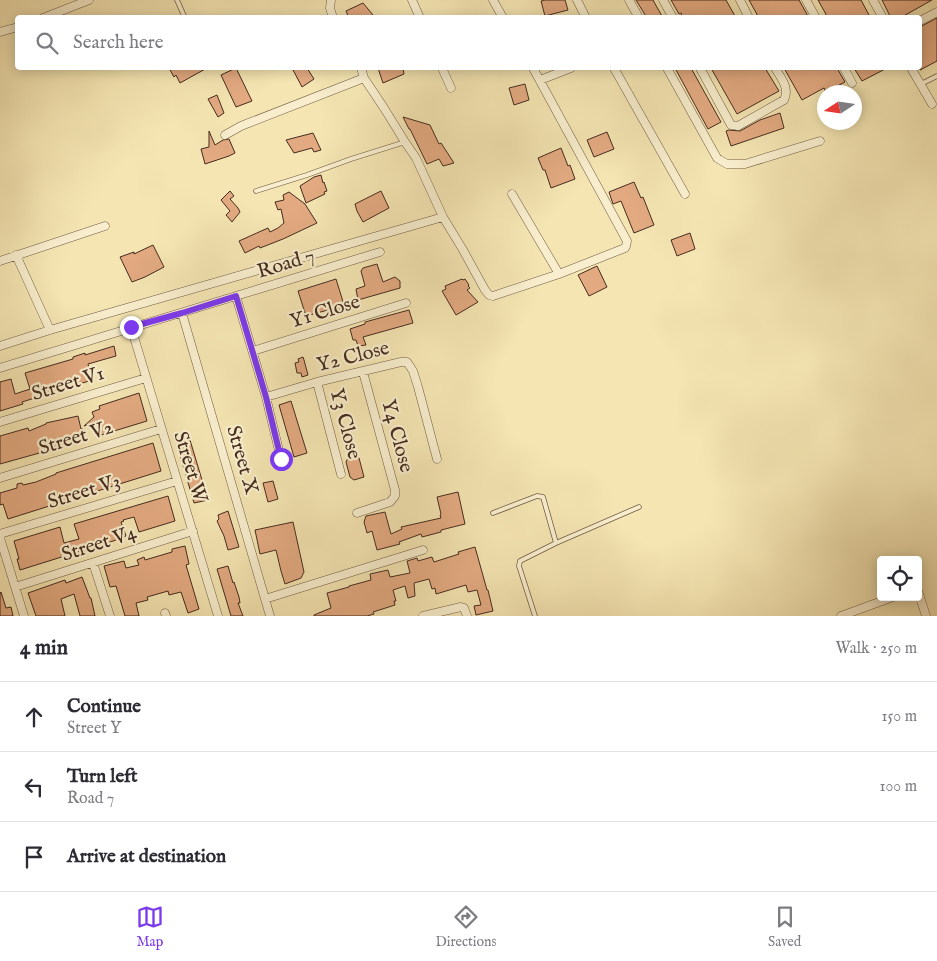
<!DOCTYPE html>
<html lang="en">
<head>
<meta charset="utf-8">
<style>
	body { margin:0; font-family:"IM FELL English",serif; background:#f2f2f3; color:#2b2b33 }
	.controls { position:absolute; right:15px; bottom:15px; display:grid; overflow:hidden; border-radius:5px; box-shadow:0 2px 12px #0003 }
	.controls button { width:45px; height:45px; display:grid; place-items:center; padding:0; border:0; border-bottom:1px solid #e1e1e2; background:#fff; color:#2b2b33; font:25px sans-serif }
	.compass { position:absolute; left:817px; top:85px; width:45px; height:45px; border-radius:50%; background:#fff; box-shadow:0 2px 12px #0003; rotate:258deg }
	.stop { position:absolute; width:15px; height:15px; margin:-11px; border:4px solid #7c3aed; border-radius:50%; background:#fff }
	.stop.end { background:#7c3aed; border-color:#fff; box-shadow:0 1px 5px #0008 }
	.list { margin:0; padding:0; list-style:none }
	h2 { display:flex; justify-content:space-between; align-items:center; height:65px; margin:0; padding:0 20px; font-size:21px }
	h2 small { font-size:16px; font-weight:400; color:#7c7c81 }
	.list li { display:grid; grid-template-columns:32px 1fr auto; gap:15px; align-items:center; box-sizing:border-box; height:70px; padding:0 20px; border-top:1px solid #e1e1e2 }
	.list b { display:block; font-size:19px; white-space:nowrap }
	.list p { margin:0; font-size:16px; white-space:nowrap; color:#7c7c81 }
	.list em { font-size:16px; font-style:normal; color:#7c7c81 }
	.icon { flex:none; width:28px; height:28px; fill:none; stroke:currentColor; stroke-width:2; stroke-linecap:round; stroke-linejoin:round }
	.map { position:relative; flex:none; width:937px; height:616px; overflow:hidden }
	.search { position:absolute; background:#fff; box-shadow:0 2px 12px #0003; left:15px; right:15px; top:15px; height:55px; display:flex; align-items:center; gap:12px; box-sizing:border-box; padding:0 18px; border-radius:5px; color:#7c7c81; font-size:19px }
	.sheet { height:275px; background:#fff }
	nav { display:flex; justify-content:space-around; align-items:center; box-sizing:border-box; height:70px; border-top:1px solid #e1e1e2; background:#fff; font-size:14px; color:#7c7c81 }
	nav a { display:grid; justify-items:center; gap:2px }
	nav .on { color:#7c3aed }
	.map>svg:first-child { display:block }
	.building { fill:#e3aa81; stroke:#452b1f }
	.lines { fill:none; stroke-linecap:round; stroke-linejoin:round }
	.service-casing { stroke:#715a44; stroke-width:5.5 }
	.minor-casing { stroke:#715a44; stroke-width:9 }
	.service { stroke:#f8eecd; stroke-width:4 }
	.minor { stroke:#f8eecd; stroke-width:8 }
	.route { stroke:#7c3aed; stroke-width:6 }
	.labels { text-anchor:middle; dominant-baseline:central; stroke-width:4.5; stroke-linejoin:round; paint-order:stroke }
	.street-label { font-size:20px; fill:#452b1f; stroke:#f8eecd }
</style>
</head>
<body>
<div class="map">
<svg width="937" height="616" viewBox="0 0 937 616">
	<rect width="100%" height="100%" fill="#f4e5b2"/>
	<filter id="stains"><feTurbulence type="fractalNoise" baseFrequency=".004" numOctaves="4"/><feColorMatrix values="0 0 0 0 .2 0 0 0 0 .09 0 0 0 0 .02 0 0 0 .5 -.17"/></filter>
	<radialGradient id="worn" r=".72"><stop offset=".6" stop-color="#630" stop-opacity="0"/><stop offset="1" stop-color="#630" stop-opacity=".3"/></radialGradient>
	<path class="building" d="M545 0H565L568 10 545 16 541 1Z
		M636 0H653L663 18H647Z
		M671 0H726L736 18H683L681 13 679 14Z
		M749 0H799L809 18H759Z
		M818 0H861L869 15 864 18H828Z
		M882 0H932L900 18H891Z
		M363 3 373 15 363 18H349L346 11Z
		M937 18V61L920 70V27Z
		M169 68H207L180 83 176 75 174 77Z
		M236 68 252 101 236 107 221 75Z
		M292 68H307L314 79 302 87Z
		M378 68H403L404 74 383 83Z
		M675 68H691L721 122 708 129Z
		M711 68H765L779 91 737 114Z
		M784 68H837L845 82 826 92 824 88 802 100Z
		M854 68H887L862 81Z
		M525 84 529 100 514 105 509 88Z
		M217 95 224 113 218 117 208 99Z
		M780 113 784 128 731 146 726 131 729 130 740 131 760 120Z
		M403 117 430 125 439 144 441 143 454 163 443 166 439 159 427 164 410 129H409Z
		M209 131 215 145 223 140 229 139 235 153 229 156 205 164 201 149 209 147Z
		M607 132 614 149 594 157 587 140Z
		M313 133 321 150 314 152 312 148 294 153 286 140Z
		M561 148 568 166 570 165 575 179 551 188 545 170H543L538 158Z
		M321 175 323 183 324 182 327 191 324 192 325 194 306 203 300 186 314 177Z
		M634 182 641 198 643 197 654 225 634 233 621 201 613 204 609 192Z
		M230 191 234 196 230 199 238 208 240 212 232 222 226 215 230 211 221 200Z
		M381 191 389 208 363 222 357 211 355 204Z
		M289 192 305 204 317 223 283 239 260 248 259 246 245 253 239 241 268 228 270 232 278 228 284 223 281 209 278 210 275 202 284 200 283 195Z
		M690 233 695 249 677 256 671 240Z
		M153 245 164 267 145 277 132 282 120 257 134 252V254Z
		M377 264 383 282 395 277 400 281V288L358 300 356 289 365 286 361 271 363 268Z
		M597 266 607 287 589 296 578 275Z
		M336 279 345 308 339 309V310L328 312V310L306 316 298 291Z
		M462 279 463 280 465 279 469 285 468 286 470 288 467 290 478 302 456 315 442 291 446 289 445 286Z
		M409 310 413 323 363 337 366 345 358 346 356 340H353L350 329 365 324V322Z
		M114 346 116 356 88 364 92 380 22 402 23 404 0 411V382L11 379 15 394 30 389 25 373 73 359V357L85 353V355Z
		M303 357 304 360 308 375 302 377 301 373H297L295 363 299 362 298 359Z
		M139 393 147 421 101 435 97 421 84 426 94 417 92 412 100 409 99 406Z
		M291 401 307 453 294 457 279 405Z
		M78 416 81 429 82 428 86 440 0 464V436L28 428 29 431 46 424V423Z
		M190 440 208 500 194 503 178 448Z
		M153 443 161 471 8 519 3 504 0 505V493L17 488V484L22 483 23 485 36 482 56 474V473Z
		M357 457 359 458 364 477 354 480 350 477 346 462 348 458Z
		M273 481 278 499 268 502 263 483Z
		M458 492 465 524 441 530V532L422 537 421 534 399 542 400 544 377 550 372 531 367 533 364 522 366 516 385 512 391 534 402 529 401 527 441 518 440 515 441 514 437 497Z
		M168 496 175 521 139 532 134 517 123 520 124 521 121 522 126 536 108 543V545L79 553 78 548 67 552 68 555 20 570 17 559H19L14 541 60 527 64 543 79 539 74 524Z
		M228 511 239 547 228 550 224 536 217 521 219 519 218 515Z
		M293 522 304 572 301 578 285 584 281 571 276 550 260 554 255 530Z
		M185 546 189 564 186 565 199 609 188 613 181 592 169 595 168 591 147 597 148 600 136 603 139 616H125L116 586 110 587 104 566 124 561 126 568 139 565 137 560 144 557 145 560 172 552V549Z
		M475 547 487 590H488L493 611 476 615 474 606 481 605 477 590 468 592 466 585 436 594 435 588 432 589 429 579 414 583 415 596 408 598 405 586 393 590 396 601H394L395 605 373 612 374 614 367 616H314V615L331 608 327 593 349 587V586L371 580 370 574 388 570 390 577 410 573 407 561 417 558 418 561 432 557 434 562 459 554 458 552Z
		M228 566 233 583 234 582 239 597 240 603H238L243 616H231L217 569Z
		M82 577 90 598H91L95 616H80L74 594 61 599 65 616H36L28 593 65 580 66 583Z
		M1 592 6 608 11 607 13 616H0V593Z"/>
	<g class="lines">
		<g class="service-casing">
			<path id="service" d="M177 0 185 18
				M921 84 937 76
				M256 191 307 175 351 159 405 142
				M493 513 537 496 543 497 556 543
				M535 616 519 566 520 561 556 543 639 507"/>
		</g>
		<g class="minor-casing">
			<path id="minor" d="M331 0 330 8 333 18
				M412 0 420 18
				M493 0 503 18
				M577 0 586 18
				M629 0 639 18
				M663 0 673 18
				M740 0 749 18
				M806 0 816 18
				M873 0 883 18
				M43 18 89 0
				M920 21 937 12
				M0 32 18 27
				M442 68 451 88
				M614 68 685 194
				M667 68 717 158 727 164H745L820 141
				M700 68 731 125 738 126 784 100C790 88 781 78 775 68
				M844 68 852 83
				M911 68 932 104
				M540 80 571 68
				M225 135 241 126 364 78
				M512 194 559 274
				M443 217 463 250 485 290 489 295 493 296 559 274 625 248 626 246 627 241 533 68
				M16 255 50 330
				M0 261 105 226
				M236 296 266 397 281 459
				M182 313 270 616
				M131 327 218 616
				M0 346 50 330 443 217 416 158 405 142 384 108 364 78 361 68
				M253 351 406 303
				M0 368 380 252
				M317 382 341 474
				M266 397 317 382 401 362H407L413 371 418 387 437 459
				M0 422 146 378
				M0 478 161 429
				M357 513 390 502 395 496V490L363 372
				M0 534 177 481
				M0 538 24 616
				M93 563 110 616
				M15 587 193 531
				M918 591 926 616
				M265 599 423 550
				M165 613 166 616
				M423 616 461 607 464 608 467 616
				M841 616 893 597"/>
		</g>
		<use href="#service" class="service"/>
		<use href="#minor" class="minor"/>
	</g>
	<g class="lines">
		<path class="route" d="M131 327 182 313 236 296 266 397 281 459"/>
	</g>
	<g class="labels">
		<g class="street-label">
			<text transform="translate(286 264) rotate(-17)">Road 7</text>
			<text transform="translate(325 312) rotate(-17)">Y1 Close</text>
			<text transform="translate(353 357) rotate(-14)">Y2 Close</text>
			<text transform="translate(68 384) rotate(-17)">Street V1</text>
			<text transform="translate(345 424) rotate(75)">Y3 Close</text>
			<text transform="translate(397 436) rotate(75)">Y4 Close</text>
			<text transform="translate(76 438) rotate(-17)">Street V2</text>
			<text transform="translate(242 460) rotate(74)">Street X</text>
			<text transform="translate(190 467) rotate(73)">Street W</text>
			<text transform="translate(84 492) rotate(-17)">Street V3</text>
			<text transform="translate(99 544) rotate(-18)">Street V4</text>
		</g>
	</g>
	<rect width="100%" height="100%" filter="url(#stains)"/>
	<rect width="100%" height="100%" fill="url(#worn)"/>
</svg>
<div class="controls">
<button><svg class="icon" aria-label="locate" viewBox="0 0 24 24"><circle cx="12" cy="12" r="6"/><path d="M12 2v4M12 18v4M2 12h4M18 12h4"/></svg></button>
</div>
<svg class="compass" viewBox="-18 -18 36 36"><path d="M0-13l5 13h-10z" fill="#e53935"/><path d="M0 13l5-13h-10z" fill="#7c7c81"/></svg>
<div class="stop" style="left:281px;top:459px"></div>
<div class="stop end" style="left:131px;top:327px"></div>
<div class="search"><svg class="icon" aria-label="search" viewBox="0 0 24 24"><circle cx="10" cy="10" r="6"/><path d="M15 15l6 6"/></svg>Search here</div>
</div>
<section class="sheet">
<h2>4 min<small>Walk · 250 m</small></h2>
<ul class="list">
<li><svg class="icon" aria-label="ahead" viewBox="0 0 24 24"><path d="M12 20V5M6 11l6-6 6 6"/></svg><div><b>Continue</b><p>Street Y</p></div><em>150 m</em></li>
<li><svg class="icon" aria-label="left" viewBox="0 0 24 24"><path d="M17 20v-9H6M10 6l-5 5 5 5"/></svg><div><b>Turn left</b><p>Road 7</p></div><em>100 m</em></li>
<li><svg class="icon" aria-label="arrive" viewBox="0 0 24 24"><path d="M6 21V4h12l-3 4 3 4H6"/></svg><div><b>Arrive at destination</b></div></li>
</ul>
</section>
<nav>
<a class="on"><svg class="icon" aria-label="map" viewBox="0 0 24 24"><path d="M3 6l6-2 6 2 6-2v14l-6 2-6-2-6 2zM9 4v14M15 6v14"/></svg>Map</a>
<a><svg class="icon" aria-label="directions" viewBox="0 0 24 24"><path d="M12 3l9 9-9 9-9-9zM9 14v-3h6M13 9l2 2-2 2"/></svg>Directions</a>
<a><svg class="icon" aria-label="saved" viewBox="0 0 24 24"><path d="M7 4h10v16l-5-4-5 4z"/></svg>Saved</a>
</nav>
</body>
</html>
